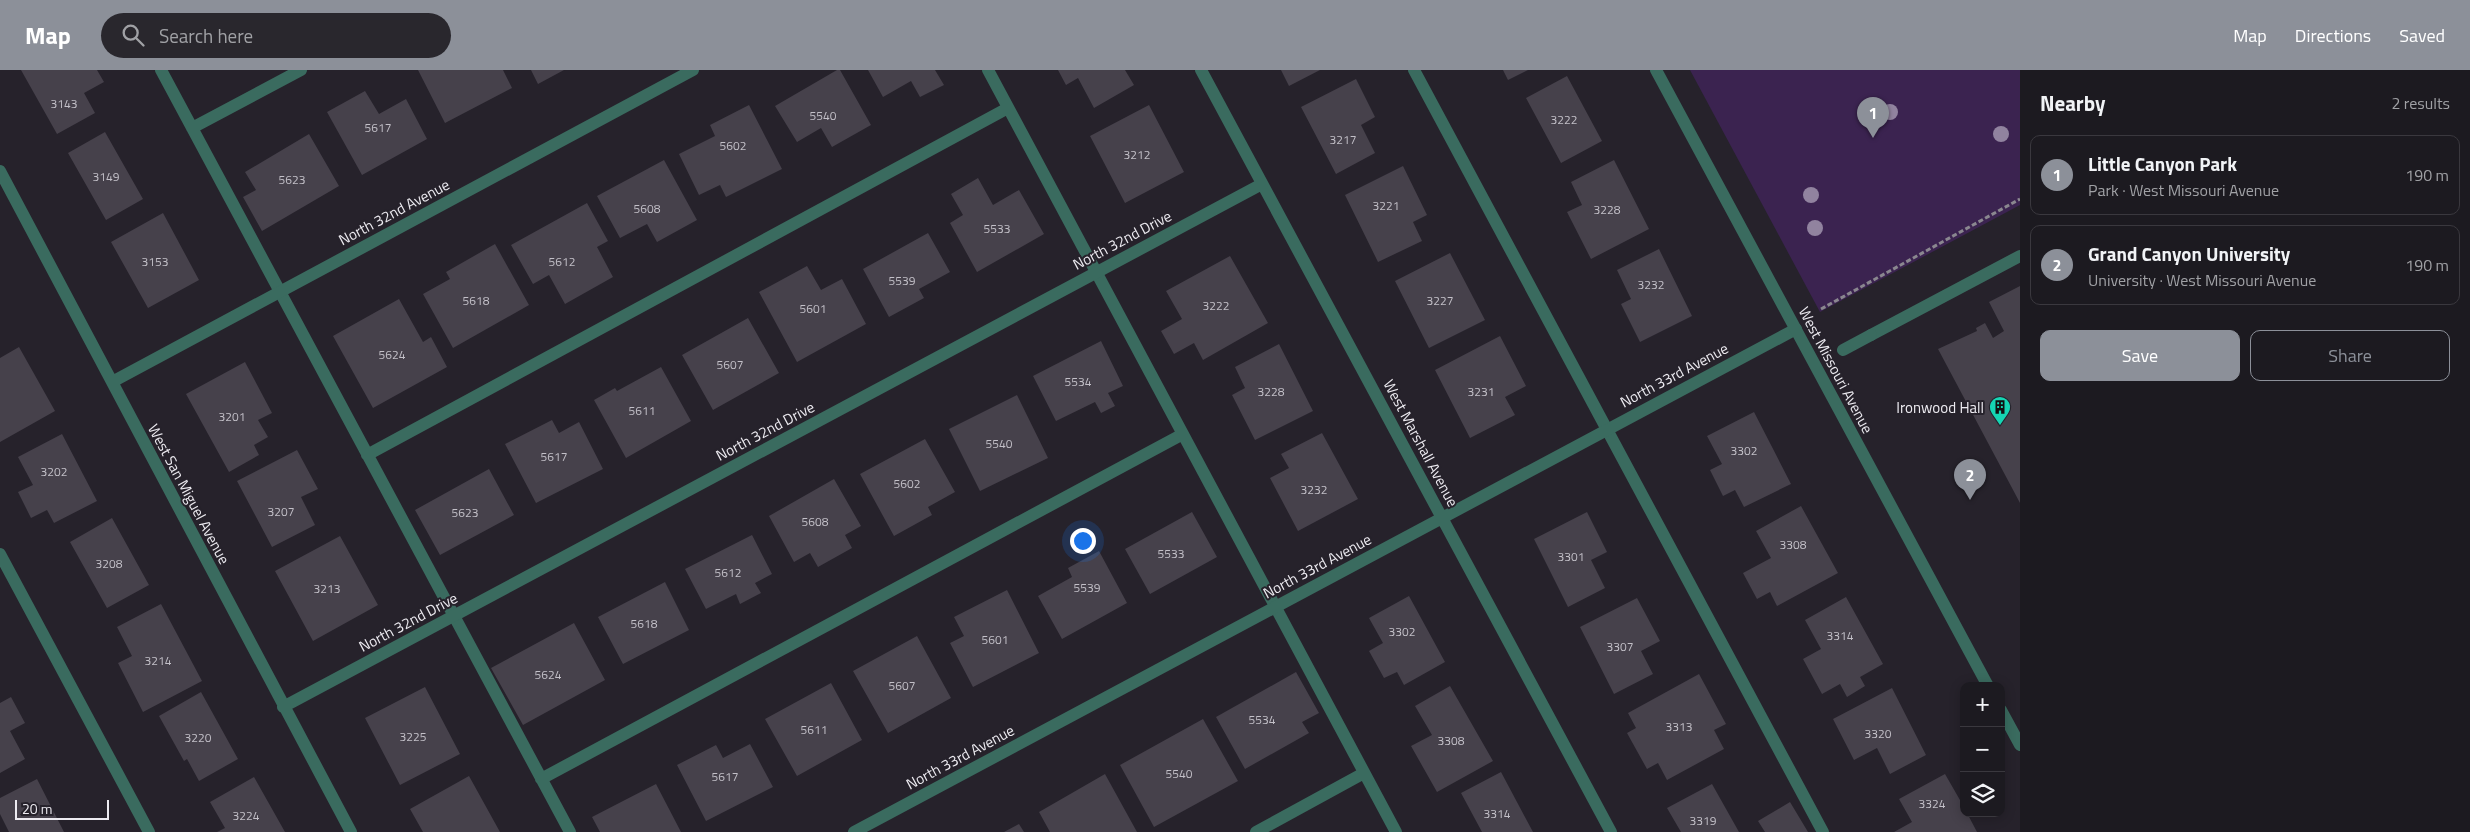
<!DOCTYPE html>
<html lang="en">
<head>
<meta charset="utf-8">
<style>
	body { margin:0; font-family:"Titillium Web",sans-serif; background:#29272d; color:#f1f3f6 }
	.controls { position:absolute; right:15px; bottom:15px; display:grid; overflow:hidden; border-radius:10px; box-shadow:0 2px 12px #0003 }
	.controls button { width:45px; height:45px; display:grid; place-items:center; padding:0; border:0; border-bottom:1px solid #3a383e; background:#1c1a20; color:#f1f3f6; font:25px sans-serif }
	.scale { position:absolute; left:15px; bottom:12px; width:94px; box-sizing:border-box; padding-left:5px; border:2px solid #edebf1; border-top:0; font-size:14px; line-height:18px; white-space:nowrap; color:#edebf1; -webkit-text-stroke:4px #26222b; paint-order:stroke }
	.you { position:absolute; left:1082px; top:470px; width:18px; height:18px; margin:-12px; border:4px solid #fff; border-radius:50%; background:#1a73e8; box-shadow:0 0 0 8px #1a73e833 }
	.badge { display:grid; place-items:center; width:32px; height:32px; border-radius:50%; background:#8c9099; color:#fff; font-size:16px; font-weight:700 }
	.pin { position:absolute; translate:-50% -41px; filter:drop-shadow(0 1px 2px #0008) }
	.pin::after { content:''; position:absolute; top:26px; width:18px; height:15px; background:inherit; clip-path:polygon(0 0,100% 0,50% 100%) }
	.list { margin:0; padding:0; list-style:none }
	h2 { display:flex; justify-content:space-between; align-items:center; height:65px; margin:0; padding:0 20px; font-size:21px }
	h2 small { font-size:16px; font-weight:400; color:#a0a1a5 }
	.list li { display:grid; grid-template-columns:32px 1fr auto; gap:15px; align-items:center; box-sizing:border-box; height:80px; margin:0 10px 10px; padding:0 10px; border:1px solid #3a383e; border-radius:10px }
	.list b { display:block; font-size:19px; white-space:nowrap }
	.list p { margin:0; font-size:16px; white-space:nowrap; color:#a0a1a5 }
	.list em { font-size:16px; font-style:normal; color:#a0a1a5 }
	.actions { display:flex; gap:10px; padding:15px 20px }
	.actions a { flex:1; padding:11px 0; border:1px solid #8c9099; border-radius:10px; text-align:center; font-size:18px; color:#8c9099 }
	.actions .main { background:#8c9099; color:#fff }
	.icon { flex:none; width:28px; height:28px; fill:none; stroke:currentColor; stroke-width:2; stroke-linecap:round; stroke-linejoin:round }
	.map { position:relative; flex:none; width:2020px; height:762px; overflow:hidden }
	header { display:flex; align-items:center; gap:30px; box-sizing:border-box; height:70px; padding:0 25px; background:#8c9099; color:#fff }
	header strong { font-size:24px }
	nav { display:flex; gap:28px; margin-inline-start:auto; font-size:18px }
	.search { width:350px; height:45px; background:#29272d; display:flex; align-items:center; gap:12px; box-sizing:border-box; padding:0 18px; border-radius:28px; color:#a0a1a5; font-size:19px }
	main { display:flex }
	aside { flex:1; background:#1c1a20 }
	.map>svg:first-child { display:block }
	.green { fill:#3b2350 }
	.building { fill:#46414b }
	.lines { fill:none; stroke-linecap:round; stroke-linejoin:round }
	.path { stroke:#8a878f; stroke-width:3; stroke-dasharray:5 2.5; stroke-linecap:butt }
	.service { stroke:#3a6b5f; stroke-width:12 }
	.minor { stroke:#3a6b5f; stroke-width:12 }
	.tertiary { stroke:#3a6b5f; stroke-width:12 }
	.tree { fill:#91839f }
	.labels { text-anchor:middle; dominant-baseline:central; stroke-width:4; stroke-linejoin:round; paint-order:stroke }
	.number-label { font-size:12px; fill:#c3c0c8 }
	.street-label { font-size:15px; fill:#edebf1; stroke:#26222b }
	.poi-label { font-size:15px; fill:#edebf1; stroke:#26222b; text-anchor:end }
</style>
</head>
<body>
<header>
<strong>Map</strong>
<div class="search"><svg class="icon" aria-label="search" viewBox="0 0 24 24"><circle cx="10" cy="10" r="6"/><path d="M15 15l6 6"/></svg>Search here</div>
<nav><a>Map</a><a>Directions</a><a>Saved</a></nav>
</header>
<main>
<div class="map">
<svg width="2020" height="762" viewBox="0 0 2020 762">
	<rect width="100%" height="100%" fill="#26222b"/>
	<path class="green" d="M1690 0H2020V135L1820 242Z"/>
	<path class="building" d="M21 0H97L104 12 84 23 95 43 57 64Z
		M418 0H503L512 18 445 53Z
		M531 0H564L538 14Z
		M837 0H840L871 55 832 77 821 58 797 72 775 36Z
		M868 0H935L944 15 920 27 911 11 883 27Z
		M1058 0H1125L1134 15 1094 38 1078 8 1066 15Z
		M1281 0H1320L1289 16Z
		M1503 0H1528L1508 10Z
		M1567 6 1602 71 1561 93 1526 28Z
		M1356 9 1375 47 1361 55 1375 83 1336 104 1301 37Z
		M365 21 379 44 406 29 427 69 362 105 327 42Z
		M749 35 782 99 726 127 720 115 699 125 679 84 715 66 710 55Z
		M1149 35 1184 102 1125 133 1090 66Z
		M105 62 143 129 106 150 68 83Z
		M309 64 339 116 262 161 243 127 256 120 245 102Z
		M664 90 697 150 657 172 647 154 620 168 597 126Z
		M1614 90 1649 159 1591 189 1567 142 1582 135 1571 112Z
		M1403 96 1427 145 1413 152 1422 171 1378 192 1345 125Z
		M978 108 993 135 1019 120 1044 164 977 202 950 153 963 145 951 124Z
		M587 133 608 171 597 177 613 207 565 234 549 205 533 214 511 175Z
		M163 143 199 210 148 238 111 172Z
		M928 163 950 202 919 219 924 228 889 247 863 199Z
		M495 174 529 235 453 278 423 224 450 209 446 202Z
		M1659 179 1692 246 1640 272 1621 234 1631 229 1617 200Z
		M1450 183 1485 250 1429 278 1395 211Z
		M1230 186 1268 253 1203 290 1194 273 1174 284 1161 261 1182 249 1166 221Z
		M807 196 821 220 842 209 866 254 797 292 759 222Z
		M2020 216V433L1938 279 1977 261 1976 258 1985 253 1993 268 2004 261 1989 232Z
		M399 229 423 272 431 267 447 297 373 338 333 266Z
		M748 248 779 303 713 340 682 285Z
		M1500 266 1526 316 1505 327 1515 345 1470 368 1435 300Z
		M1101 271 1123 316 1108 323 1115 336 1101 343 1095 332 1056 351 1033 306Z
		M1279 274 1313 341 1255 370 1232 325 1245 318 1235 297Z
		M19 277 55 341 0 372V288Z
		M245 292 272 343 258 350 268 367 254 375 259 385 229 402 186 324Z
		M661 297 691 351 626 388 594 330 615 318 617 321Z
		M1017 325 1048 388 980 421 949 359Z
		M1754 342 1791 414 1744 437 1735 420 1723 426 1710 400 1722 394 1707 366Z
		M552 350 559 363 579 352 603 399 536 433 505 374Z
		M1322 363 1358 429 1298 461 1270 408 1289 398 1281 384Z
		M62 364 97 431 54 453 47 440 31 448 18 422 33 415 18 387Z
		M925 369 955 422 928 437 932 445 894 466 860 404Z
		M297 380 318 419 301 427 315 455 272 477 237 411Z
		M489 399 514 445 440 485 415 440Z
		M834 409 861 456 845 465 852 478 818 497 810 483 794 492 769 446Z
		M1801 436 1838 503 1777 536 1770 522 1757 529 1743 503 1771 488 1756 461Z
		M1192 442 1217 487 1150 524 1125 479Z
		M1587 442 1607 482 1591 490 1605 518 1568 537 1534 469Z
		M112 448 149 515 107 538 70 472Z
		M752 465 772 504 755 513 761 523 740 534 736 524 706 539 685 499Z
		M340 466 378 535 313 571 275 501Z
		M1099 481 1127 533 1062 569 1038 526 1072 507 1068 498Z
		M665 512 689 560 623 594 598 547Z
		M1007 520 1039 583 973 617 950 573 964 566 954 547Z
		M1409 526 1445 592 1404 615 1397 602 1384 608 1369 581 1383 573 1369 548Z
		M1846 527 1883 594 1860 607 1865 616 1847 627 1840 614 1822 624 1803 589 1821 579 1805 550Z
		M1637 528 1660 571 1641 581 1653 604 1614 624 1580 557Z
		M161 534 202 611 143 642 118 593 132 586 117 557Z
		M574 553 605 610 523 655 491 598Z
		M917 566 951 628 888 663 853 601Z
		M1296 602 1319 643 1302 652 1309 663 1245 699 1216 647Z
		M1699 604 1726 654 1714 660 1724 679 1667 710 1658 693 1647 699 1627 663 1636 658 1628 643Z
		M831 613 862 670 797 706 765 649Z
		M1450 616 1493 691 1437 722 1411 676 1432 665 1415 636Z
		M425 617 460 684 400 715 365 648Z
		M1892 618 1926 685 1890 704 1877 678 1854 690 1833 649Z
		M201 622 238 689 199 711 187 689 184 691 159 646Z
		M11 627 25 653 10 661 25 689 0 703V633Z
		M1203 649 1238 711 1154 757 1120 695Z
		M750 674 773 717 706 751 677 695 716 675 723 688Z
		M1501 702 1533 762H1482L1461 723Z
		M1105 704 1137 762H1050L1039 742Z
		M1945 704 1964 737V743H1967L1977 762H1894L1912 752 1899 729Z
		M469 706 500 762H423L410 739Z
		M254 707 285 762H217L225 758 210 732Z
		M37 709 64 762H9L0 744V728Z
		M656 714 681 762H600L592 747Z
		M1712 714 1739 762H1681L1667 738Z
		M1790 732 1808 762H1765L1758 751Z
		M1019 754 1024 762H1004Z"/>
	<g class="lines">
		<path class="path" d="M1821 239 2020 129"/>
		<path class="service" d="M161 0 570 762
			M988 0 1396 762
			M1414 0 1823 762
			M192 58 301 0
			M1871 265 2020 186
			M367 385 1008 38
			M0 484 149 762
			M541 709 1183 364
			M1256 762 1364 703"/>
		<path class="minor" d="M1201 0 1611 762
			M0 101 351 762
			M1843 280 1871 265
			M112 312 693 0
			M283 637 1262 114
			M854 762 1796 259"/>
		<path class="tertiary" d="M1656 0 1988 616
			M2001 640 2020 675"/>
	</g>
	<g class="tree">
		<circle cx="1890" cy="42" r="8"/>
		<circle cx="2001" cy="64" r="8"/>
		<circle cx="1811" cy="125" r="8"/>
		<circle cx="1815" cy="158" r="8"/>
	</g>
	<defs>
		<g id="building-pin" transform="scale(1.125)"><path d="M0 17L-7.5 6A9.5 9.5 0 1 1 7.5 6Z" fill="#15d5b3" stroke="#26222b"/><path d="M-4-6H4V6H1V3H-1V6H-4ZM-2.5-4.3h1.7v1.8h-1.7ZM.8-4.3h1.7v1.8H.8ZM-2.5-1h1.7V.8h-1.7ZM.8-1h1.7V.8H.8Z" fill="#111"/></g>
	</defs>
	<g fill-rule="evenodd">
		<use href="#building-pin" x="2000" y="337"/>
	</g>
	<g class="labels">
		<g class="number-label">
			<text x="64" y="33">3143</text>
			<text x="823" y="45">5540</text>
			<text x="1564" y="49">3222</text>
			<text x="378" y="57">5617</text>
			<text x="1343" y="69">3217</text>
			<text x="733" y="75">5602</text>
			<text x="1137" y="84">3212</text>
			<text x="106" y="106">3149</text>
			<text x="292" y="109">5623</text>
			<text x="1386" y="135">3221</text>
			<text x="647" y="138">5608</text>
			<text x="1607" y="139">3228</text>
			<text x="997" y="158">5533</text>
			<text x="155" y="191">3153</text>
			<text x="562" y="191">5612</text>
			<text x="902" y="210">5539</text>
			<text x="1651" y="214">3232</text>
			<text x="476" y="230">5618</text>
			<text x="1440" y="230">3227</text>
			<text x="1216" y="235">3222</text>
			<text x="813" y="238">5601</text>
			<text x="392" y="284">5624</text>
			<text x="730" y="294">5607</text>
			<text x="1078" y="311">5534</text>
			<text x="1271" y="321">3228</text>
			<text x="1481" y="321">3231</text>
			<text x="642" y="340">5611</text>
			<text x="232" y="346">3201</text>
			<text x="999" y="373">5540</text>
			<text x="1744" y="380">3302</text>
			<text x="554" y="386">5617</text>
			<text x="54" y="401">3202</text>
			<text x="907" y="413">5602</text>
			<text x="1314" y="419">3232</text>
			<text x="281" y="441">3207</text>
			<text x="465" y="442">5623</text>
			<text x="815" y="451">5608</text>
			<text x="1793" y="474">3308</text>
			<text x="1171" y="483">5533</text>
			<text x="1571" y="486">3301</text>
			<text x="109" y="493">3208</text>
			<text x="728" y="502">5612</text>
			<text x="1087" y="517">5539</text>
			<text x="327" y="518">3213</text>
			<text x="644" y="553">5618</text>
			<text x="1402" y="561">3302</text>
			<text x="1840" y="565">3314</text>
			<text x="995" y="569">5601</text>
			<text x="1620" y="576">3307</text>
			<text x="158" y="590">3214</text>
			<text x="548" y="604">5624</text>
			<text x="902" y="615">5607</text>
			<text x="1262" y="649">5534</text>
			<text x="1679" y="656">3313</text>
			<text x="814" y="659">5611</text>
			<text x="1878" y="663">3320</text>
			<text x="413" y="666">3225</text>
			<text x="198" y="667">3220</text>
			<text x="1451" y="670">3308</text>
			<text x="1179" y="703">5540</text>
			<text x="725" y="706">5617</text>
			<text x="1932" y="733">3324</text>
			<text x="1497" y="743">3314</text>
			<text x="246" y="745">3224</text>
			<text x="1703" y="750">3319</text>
		</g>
		<g class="street-label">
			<text transform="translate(394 142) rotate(-28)">North 32nd Avenue</text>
			<text transform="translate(1122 170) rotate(-28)">North 32nd Drive</text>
			<text transform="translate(1836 300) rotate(62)">West Missouri Avenue</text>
			<text transform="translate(1674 305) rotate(-28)">North 33rd Avenue</text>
			<text transform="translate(765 361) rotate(-28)">North 32nd Drive</text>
			<text transform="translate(1421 373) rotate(62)">West Marshall Avenue</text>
			<text transform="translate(189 424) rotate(62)">West San Miguel Avenue</text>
			<text transform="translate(1317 496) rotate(-28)">North 33rd Avenue</text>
			<text transform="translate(408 552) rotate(-28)">North 32nd Drive</text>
			<text transform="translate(960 687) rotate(-28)">North 33rd Avenue</text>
		</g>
		<g class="poi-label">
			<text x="1984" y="337">Ironwood Hall</text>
		</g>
	</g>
</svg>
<div class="controls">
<button>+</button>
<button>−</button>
<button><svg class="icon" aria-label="layers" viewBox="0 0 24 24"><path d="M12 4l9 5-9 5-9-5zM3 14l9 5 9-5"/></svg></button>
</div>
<div class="scale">20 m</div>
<div class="you"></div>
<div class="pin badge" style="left:1873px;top:68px">1</div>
<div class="pin badge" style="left:1970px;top:430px">2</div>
</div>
<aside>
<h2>Nearby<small>2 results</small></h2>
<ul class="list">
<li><span class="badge">1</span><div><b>Little Canyon Park</b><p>Park · West Missouri Avenue</p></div><em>190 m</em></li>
<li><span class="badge">2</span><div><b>Grand Canyon University</b><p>University · West Missouri Avenue</p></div><em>190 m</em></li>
</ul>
<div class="actions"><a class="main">Save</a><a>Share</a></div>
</aside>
</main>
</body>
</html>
